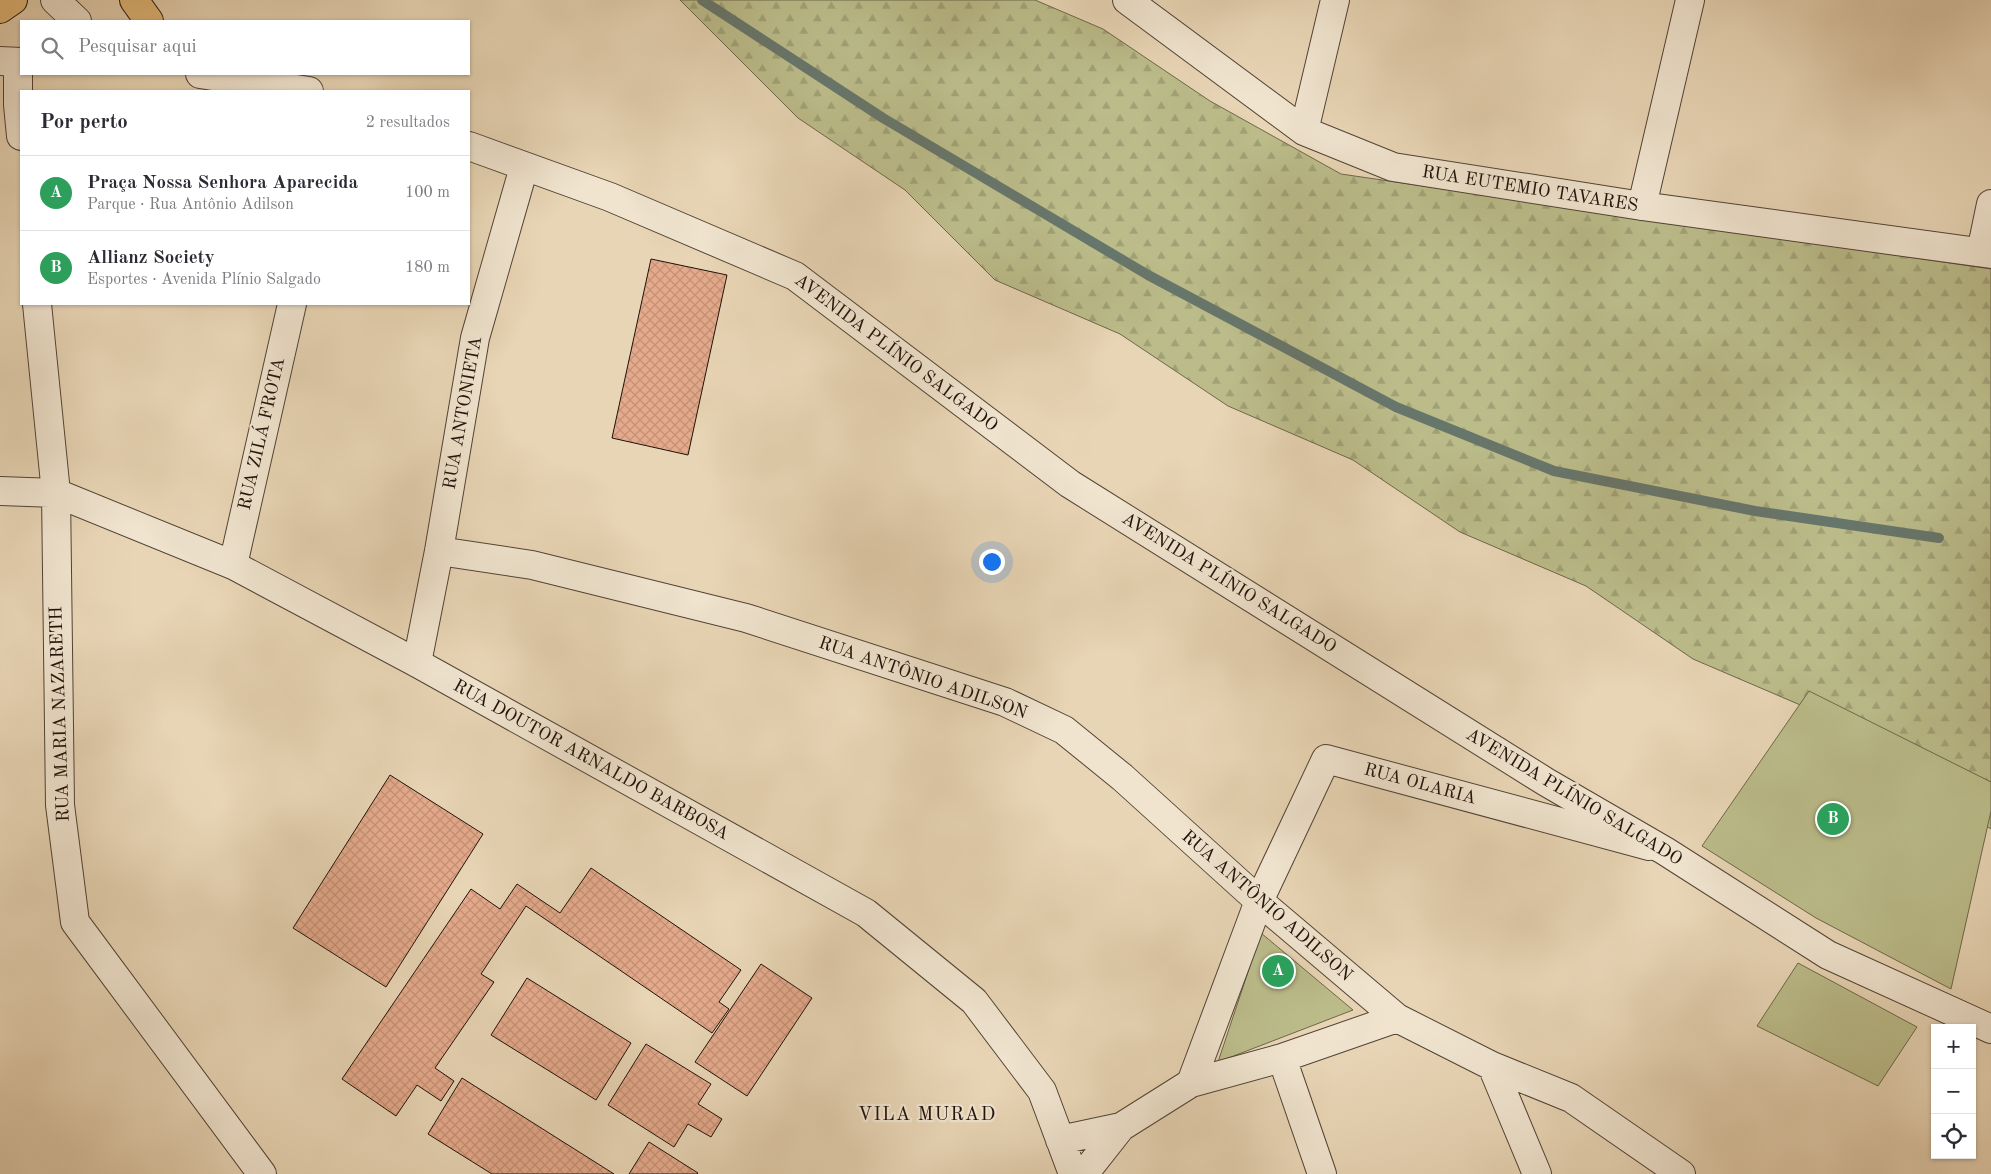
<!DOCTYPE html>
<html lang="pt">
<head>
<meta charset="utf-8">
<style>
	body { margin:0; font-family:"Old Standard TT",serif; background:#f2f2f3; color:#2b2b33 }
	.controls { position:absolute; right:15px; bottom:15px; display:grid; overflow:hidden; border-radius:0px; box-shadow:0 1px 4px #0004 }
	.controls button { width:45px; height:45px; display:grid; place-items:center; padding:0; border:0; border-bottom:1px solid #e1e1e2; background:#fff; color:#2b2b33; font:25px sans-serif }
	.you { position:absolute; left:991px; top:561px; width:18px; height:18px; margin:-12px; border:4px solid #fff; border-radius:50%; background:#1a73e8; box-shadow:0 0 0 8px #1a73e833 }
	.badge { display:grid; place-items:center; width:32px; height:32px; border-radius:50%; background:#8f2418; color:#fff; font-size:16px; font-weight:700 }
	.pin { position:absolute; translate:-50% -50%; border:2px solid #fff; box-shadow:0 1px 5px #0006 }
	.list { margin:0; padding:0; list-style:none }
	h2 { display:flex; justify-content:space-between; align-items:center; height:65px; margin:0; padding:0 20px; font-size:21px }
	h2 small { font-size:16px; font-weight:400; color:#7c7c81 }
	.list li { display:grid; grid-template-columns:32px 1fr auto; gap:15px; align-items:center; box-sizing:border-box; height:75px; padding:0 20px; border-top:1px solid #e1e1e2 }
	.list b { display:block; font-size:19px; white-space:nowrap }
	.list p { margin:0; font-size:16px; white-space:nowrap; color:#7c7c81 }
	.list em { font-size:16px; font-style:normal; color:#7c7c81 }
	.icon { flex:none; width:28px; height:28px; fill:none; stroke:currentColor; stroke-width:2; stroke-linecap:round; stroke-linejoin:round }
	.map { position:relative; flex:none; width:1991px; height:1174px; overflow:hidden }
	.search { position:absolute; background:#fff; box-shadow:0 1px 4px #0004; left:20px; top:20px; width:450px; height:55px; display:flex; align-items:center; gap:12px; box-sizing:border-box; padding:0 18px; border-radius:0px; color:#7c7c81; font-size:19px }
	.panel { position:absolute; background:#fff; box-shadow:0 1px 4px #0004; left:20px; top:90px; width:450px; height:215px; border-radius:0px }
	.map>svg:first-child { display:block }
	.forest { fill:url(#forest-firs); stroke:#6e674a }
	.green { fill:#bbbc8a; stroke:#6e674a }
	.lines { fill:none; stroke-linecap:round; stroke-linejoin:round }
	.stream { stroke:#67766b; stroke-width:10 }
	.building { fill:url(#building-cross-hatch); stroke:#20120a }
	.minor-casing { stroke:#524335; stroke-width:30 }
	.tertiary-casing { stroke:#524335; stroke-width:30 }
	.primary-casing { stroke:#20120a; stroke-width:30 }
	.minor { stroke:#f0e4cf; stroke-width:28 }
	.tertiary { stroke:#f0e4cf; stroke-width:28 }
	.primary { stroke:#e4ba7a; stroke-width:28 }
	.labels { text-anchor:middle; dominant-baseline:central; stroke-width:4.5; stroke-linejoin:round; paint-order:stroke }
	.street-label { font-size:18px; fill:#20120a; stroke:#f0e4cf }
	.neighbourhood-label { font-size:19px; letter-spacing:1px; fill:#20120a; stroke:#f0e4cf }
</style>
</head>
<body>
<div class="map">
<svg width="1991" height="1174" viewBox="0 0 1991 1174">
	<defs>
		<pattern id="forest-firs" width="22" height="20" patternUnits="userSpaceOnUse" patternTransform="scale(1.25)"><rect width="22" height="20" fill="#bbbc8a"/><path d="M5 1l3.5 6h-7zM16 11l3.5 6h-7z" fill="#a0a176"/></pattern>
		<pattern id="building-cross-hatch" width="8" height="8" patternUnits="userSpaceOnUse" patternTransform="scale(1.25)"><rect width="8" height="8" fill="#e5aa8c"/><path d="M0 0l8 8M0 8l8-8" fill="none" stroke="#c49177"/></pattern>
	</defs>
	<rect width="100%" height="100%" fill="#e8d5b5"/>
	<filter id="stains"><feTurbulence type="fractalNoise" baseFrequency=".004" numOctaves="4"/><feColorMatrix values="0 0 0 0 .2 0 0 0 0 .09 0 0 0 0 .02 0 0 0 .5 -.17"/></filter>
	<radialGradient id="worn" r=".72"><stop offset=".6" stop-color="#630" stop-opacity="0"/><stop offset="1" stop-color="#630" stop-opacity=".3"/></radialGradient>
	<path class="forest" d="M680 0H1035L1103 29 1210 101 1341 174 1991 269V829L1819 713 1693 659 1586 586 1460 532 1353 460 1228 406 1120 334 995 280 905 190 798 118Z"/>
	<path class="green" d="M1809 691 1991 782V811L1951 989 1816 918 1702 846Z
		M1261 933 1353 1010 1218 1062Z
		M1798 963 1917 1027 1878 1086 1757 1026Z"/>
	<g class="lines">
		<path class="stream" d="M702 0 883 118 1148 275 1396 407 1554 471 1755 511 1939 538"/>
	</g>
	<path class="building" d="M651 259 727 275 688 455 612 438Z
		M390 775 483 834 386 987 293 928Z
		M591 868 741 970 719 1002 729 1009 712 1033 526 906 481 974 494 982 435 1068 454 1081 441 1101 417 1085 396 1116 342 1079 471 889 500 909 517 884 560 913Z
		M761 964 812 998 747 1096 695 1062Z
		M527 978 631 1043 596 1100 491 1035Z
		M646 1044 711 1084 698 1104 722 1119 711 1137 688 1124 674 1147 608 1105Z
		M462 1078 614 1174H492L428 1134Z
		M649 1142 698 1173 697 1174H629Z"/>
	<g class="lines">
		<g class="minor-casing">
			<path id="minor" d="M1127 0 1304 131 1393 167 1642 206 1991 254
				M18 62V105L21 136
				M1304 131 1335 0
				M1642 206 1690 0
				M1981 252 1991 204
				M37 304 56 493 60 805 75 922 262 1174
				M0 491 56 493 233 565 417 663 866 913 974 1001 1042 1091 1073 1174
				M439 551 532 565 746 618 1005 702 1064 730 1122 777 1259 901 1397 1018 1492 1066 1571 1098 1681 1174
				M233 565 292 304
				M417 663 439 551 475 338 524 167
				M1282 1058 1322 1174
				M1492 1066 1537 1174
				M1191 1083 1259 901 1326 759 1649 846
				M1060 1140 1121 1127
				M1084 1174 1121 1127 1191 1083 1282 1058 1397 1018"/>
		</g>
		<g class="tertiary-casing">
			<path id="tertiary" d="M55 0 77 21
				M0 61 21 62
				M200 74 309 91
				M469 146 610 197 795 276 1070 484 1546 782 1665 851 1828 955 1991 1029"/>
		</g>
		<g class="primary-casing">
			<path id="primary" d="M134 0 149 21
				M0 9 13 0"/>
		</g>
		<use href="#minor" class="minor"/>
		<use href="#tertiary" class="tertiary"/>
		<use href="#primary" class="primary"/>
	</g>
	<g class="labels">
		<g class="street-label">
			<text transform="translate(1530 189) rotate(9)">RUA EUTEMIO TAVARES</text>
			<text transform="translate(896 353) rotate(37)">AVENIDA PLÍNIO SALGADO</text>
			<text transform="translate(463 413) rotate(-80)">RUA ANTONIETA</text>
			<text transform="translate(262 434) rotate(-77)">RUA ZILÁ FROTA</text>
			<text transform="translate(1229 583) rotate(32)">AVENIDA PLÍNIO SALGADO</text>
			<text transform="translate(923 678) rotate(19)">RUA ANTÔNIO ADILSON</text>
			<text transform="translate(60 714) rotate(-92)">RUA MARIA NAZARETH</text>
			<text transform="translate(591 760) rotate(29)">RUA DOUTOR ARNALDO BARBOSA</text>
			<text transform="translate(1420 784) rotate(15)">RUA OLARIA</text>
			<text transform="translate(1574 797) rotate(31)">AVENIDA PLÍNIO SALGADO</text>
			<text transform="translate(1267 906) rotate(41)">RUA ANTÔNIO ADILSON</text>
		</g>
		<g class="neighbourhood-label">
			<text x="927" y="1115">VILA MURAD</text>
		</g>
	</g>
	<rect width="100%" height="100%" filter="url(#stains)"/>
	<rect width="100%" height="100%" fill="url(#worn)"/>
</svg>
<div class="controls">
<button>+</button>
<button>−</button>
<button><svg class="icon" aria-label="locate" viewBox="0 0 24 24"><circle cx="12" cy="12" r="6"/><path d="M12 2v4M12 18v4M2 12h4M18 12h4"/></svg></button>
</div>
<div class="you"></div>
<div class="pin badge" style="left:1278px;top:971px;background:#2e9e5b">A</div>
<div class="pin badge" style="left:1833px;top:819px;background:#2e9e5b">B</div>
<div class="search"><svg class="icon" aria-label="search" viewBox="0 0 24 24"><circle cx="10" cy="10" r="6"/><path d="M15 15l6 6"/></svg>Pesquisar aqui</div>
<section class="panel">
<h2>Por perto<small>2 resultados</small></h2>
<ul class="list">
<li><span class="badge" style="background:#2e9e5b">A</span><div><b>Praça Nossa Senhora Aparecida</b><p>Parque · Rua Antônio Adilson</p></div><em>100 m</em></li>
<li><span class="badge" style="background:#2e9e5b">B</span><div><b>Allianz Society</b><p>Esportes · Avenida Plínio Salgado</p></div><em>180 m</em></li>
</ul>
</section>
</div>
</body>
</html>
